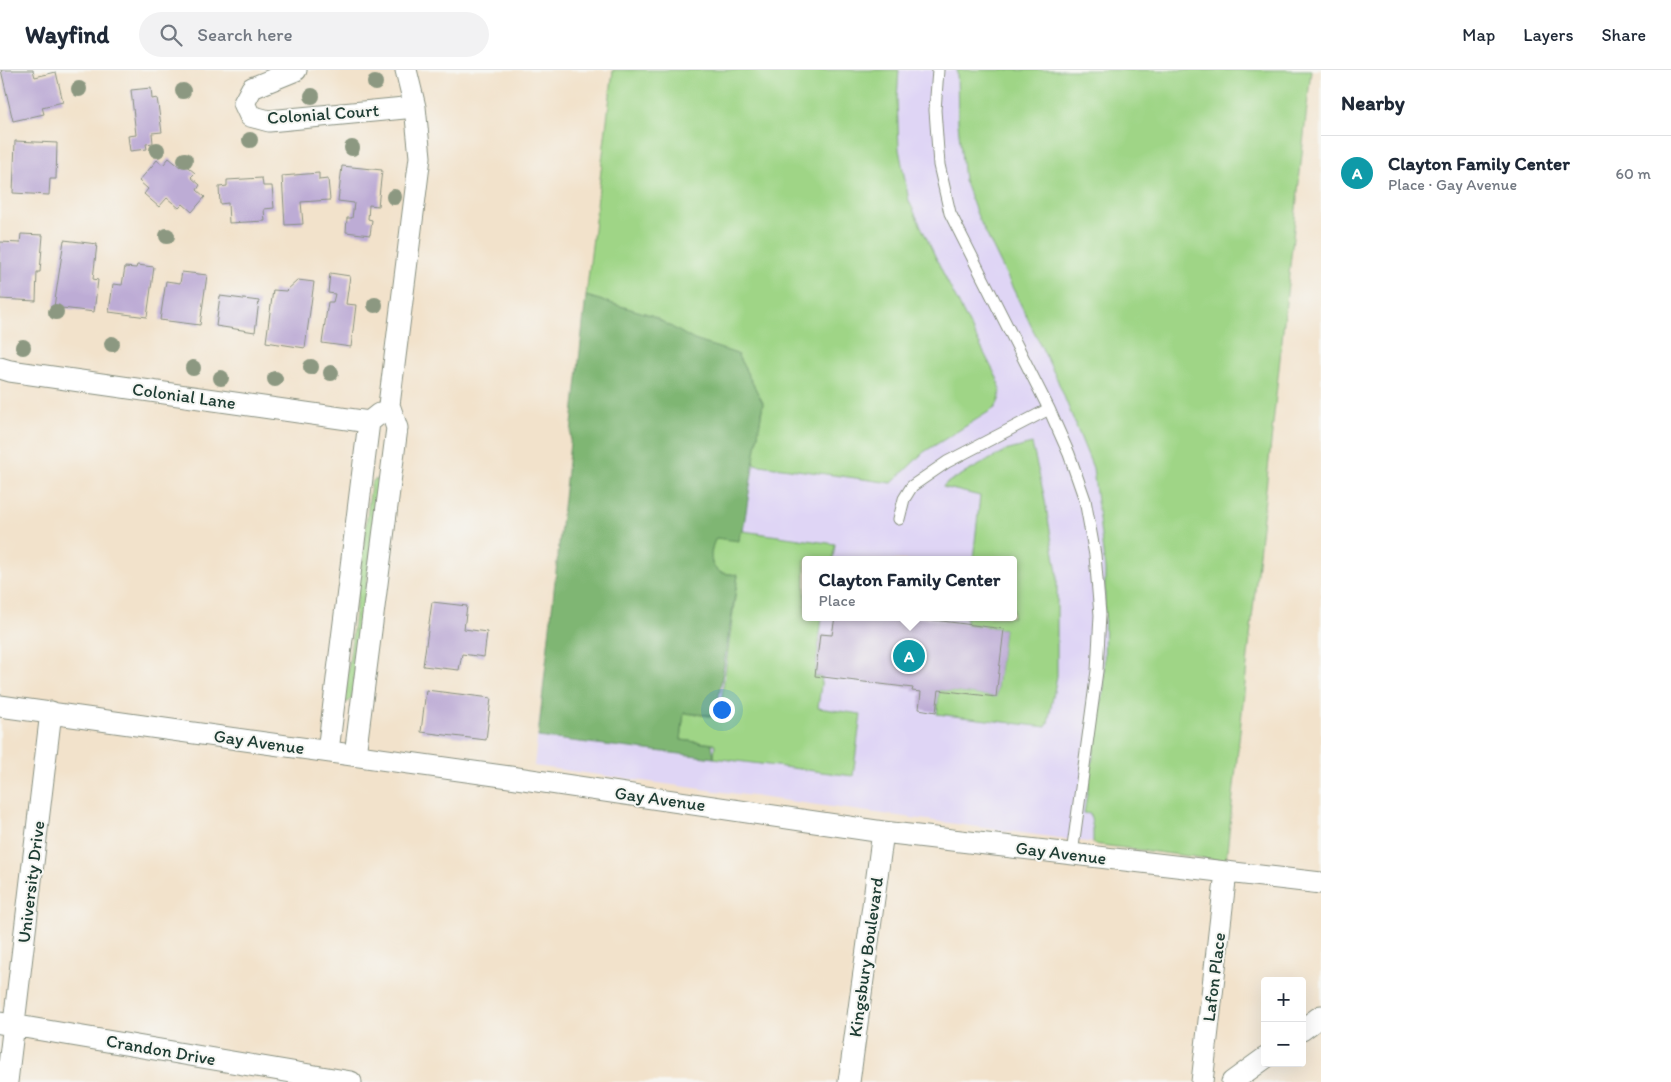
<!DOCTYPE html>
<html lang="en">
<head>
<meta charset="utf-8">
<style>
	body { margin:0; font-family:Itim,sans-serif; background:#f2f2f3; color:#1f2937 }
	.controls { position:absolute; right:15px; bottom:15px; display:grid; overflow:hidden; border-radius:5px; box-shadow:0 5px 20px #0002 }
	.controls button { width:45px; height:45px; display:grid; place-items:center; padding:0; border:0; border-bottom:1px solid #e0e1e3; background:#fff; color:#1f2937; font:25px sans-serif }
	.you { position:absolute; left:721px; top:639px; width:18px; height:18px; margin:-12px; border:4px solid #fff; border-radius:50%; background:#1a73e8; box-shadow:0 0 0 8px #1a73e833 }
	.badge { display:grid; place-items:center; width:32px; height:32px; border-radius:50%; background:#1a73e8; color:#fff; font-size:16px; font-weight:700 }
	.pin { position:absolute; translate:-50% -50%; border:2px solid #fff; box-shadow:0 1px 5px #0006 }
	.popup { position:absolute; left:802px; top:486px; width:215px; height:65px; box-sizing:border-box; display:grid; place-content:center; border-radius:5px; background:#fff; filter:drop-shadow(0 1px 4px #0005); font-size:16px; white-space:nowrap; color:#747a83 }
	.popup b { font-size:19px; color:#1f2937 }
	.popup::after { content:''; position:absolute; left:50%; top:100%; margin-left:-10px; border:10px solid transparent; border-top-color:#fff }
	.list { margin:0; padding:0; list-style:none }
	h2 { display:flex; justify-content:space-between; align-items:center; height:65px; margin:0; padding:0 20px; font-size:21px }
	h2 small { font-size:16px; font-weight:400; color:#747a83 }
	.list li { display:grid; grid-template-columns:32px 1fr auto; gap:15px; align-items:center; box-sizing:border-box; height:75px; padding:0 20px; border-top:1px solid #e0e1e3 }
	.list b { display:block; font-size:19px; white-space:nowrap }
	.list p { margin:0; font-size:16px; white-space:nowrap; color:#747a83 }
	.list em { font-size:16px; font-style:normal; color:#747a83 }
	.icon { flex:none; width:28px; height:28px; fill:none; stroke:currentColor; stroke-width:2; stroke-linecap:round; stroke-linejoin:round }
	.map { position:relative; flex:none; width:1321px; height:1012px; overflow:hidden }
	header { display:flex; align-items:center; gap:30px; box-sizing:border-box; height:70px; padding:0 25px; background:#fff; border-bottom:1px solid #e0e1e3 }
	header strong { font-size:24px }
	nav { display:flex; gap:28px; margin-inline-start:auto; font-size:18px }
	.search { width:350px; height:45px; background:#f2f2f3; display:flex; align-items:center; gap:12px; box-sizing:border-box; padding:0 18px; border-radius:28px; color:#747a83; font-size:19px }
	main { display:flex }
	aside { flex:1; background:#fff }
	.map>svg:first-child { display:block }
	.built { fill:#dfd5f5; fill-rule:evenodd }
	.green { fill:#9fd586; stroke:#5f895d }
	.forest { fill:#7fb673; stroke:#4f7a54 }
	.building { fill:#bdacd5 }
	.lines { fill:none; stroke-linecap:round; stroke-linejoin:round }
	.service-casing { stroke:#889080; stroke-width:13 }
	.minor-casing { stroke:#889080; stroke-width:23 }
	.service { stroke:#fff; stroke-width:11 }
	.minor { stroke:#fff; stroke-width:21 }
	.tree { fill:#8c9881 }
	.labels { text-anchor:middle; dominant-baseline:central; stroke-width:4; stroke-linejoin:round; paint-order:stroke }
	.street-label { font-size:18px; fill:#1f3d34; stroke:#f6f6f2 }
</style>
</head>
<body>
<header>
<strong>Wayfind</strong>
<div class="search"><svg class="icon" aria-label="search" viewBox="0 0 24 24"><circle cx="10" cy="10" r="6"/><path d="M15 15l6 6"/></svg>Search here</div>
<nav><a>Map</a><a>Layers</a><a>Share</a></nav>
</header>
<main>
<div class="map">
<svg width="1321" height="1012" viewBox="0 0 1321 1012">
	<rect width="100%" height="100%" fill="#f6f6f2"/>
	<filter id="ink" filterUnits="userSpaceOnUse"><feTurbulence type="fractalNoise" baseFrequency=".02" numOctaves="2"/><feDisplacementMap in="SourceGraphic" scale="10" xChannelSelector="R" yChannelSelector="G"/><feConvolveMatrix kernelMatrix="1 2 1 2 8 2 1 2 1" color-interpolation-filters="sRGB"/></filter>
	<filter id="wash" filterUnits="userSpaceOnUse"><feTurbulence type="fractalNoise" baseFrequency=".0096" numOctaves="4" result="noise"/><feDisplacementMap in="SourceGraphic" scale="20" xChannelSelector="R" yChannelSelector="G"/><feGaussianBlur stdDeviation="1.12" result="paint"/><feColorMatrix in="noise" values="0 0 0 0 0 0 0 0 0 0 0 0 0 0 0 0 0 1.4 0 .05"/><feComposite in="paint" operator="in"/></filter>
	<g filter="url(#wash)">
		<rect width="100%" height="100%" fill="#f2e2cb"/>
		<path class="built" d="M613 0H1311L1226 791 534 696ZM805 490H1013V547H805Z"/>
		<path class="green" d="M613 0H899L897 29 899 79 909 131 947 211 997 308C1001 320 1002 327 995 338L924 382 892 413 753 394 763 333 737 284 694 270 651 245 586 226Z
			M957 0H1311L1226 791 1093 774V759L1090 744 1084 743 1104 617 1105 500 1093 398 1057 309 978 147 964 110 958 53Z
			M1032 374 1044 425 1057 502V606L1048 653 1046 657 937 644 939 620 996 627 1004 559 966 554V547H1013V490H973L980 426 943 417 945 414 1005 381Z
			M375 409 380 411 352 629 348 632H344L371 414Z
			M743 461 835 474 833 488 835 490H805V547H822L815 606 822 607 818 638 861 644 853 706 714 688 715 674 681 670 684 643 719 647 738 505C733 504 727 504 722 503 706 497 710 479 716 468Z"/>
		<path class="forest" d="M586 226 651 245 694 270 737 284 763 333 743 461 740 463 739 471 716 468C710 479 707 497 722 503 726 504 733 504 738 505L716 646 684 643 681 670 712 674 714 688 538 667Z"/>
		<g id="blocks">
			<path class="building" d="M1 0H33L35 7 56 2 63 32 42 37 44 44 13 51Z
				M151 18 152 29 157 28 162 62 152 63 153 73 146 74 147 79 130 81 128 66 136 65 131 20Z
				M15 71 57 73 56 109H50L49 125 13 123Z
				M169 88 180 97 183 93 195 103 191 107 200 115 197 120 205 127 192 142 183 134 179 138 167 128 159 137 144 124 148 119 139 111 157 90 163 95Z
				M342 96 382 100 378 136 369 135 368 149 372 150 370 165 346 162 347 148H352L354 133 338 131Z
				M319 103V110L328 109 330 130 301 132 303 154 285 155 282 106Z
				M262 108 263 116H272L274 138 264 139 265 151 229 153 228 133 220 134 219 117 227 116V110Z
				M21 164 43 165 40 202H37L36 231 0 229V172L20 173Z
				M64 170 97 174 93 209 98 210 94 242 54 237Z
				M137 195 154 197 147 247 109 242 113 214 122 215 125 197 136 198Z
				M182 202 207 205 200 255 160 250 166 211 180 213Z
				M330 203 350 206 346 234 356 235 351 277 322 273 328 232H333L335 224 328 223Z
				M298 210 314 212 305 278 266 272 273 220 286 221Z
				M220 226 259 231 255 262 216 256Z
				M432 532 467 536 464 559 487 562 484 587 462 584 459 600 423 596Z
				M835 547H911L1004 559 996 627 939 620 936 642 919 639 921 622 912 621 913 618 815 606 820 564 832 565Z
				M426 620 491 628 486 670 421 662Z"/>
		</g>
	</g>
	<g filter="url(#ink)">
		<use href="#blocks" fill-opacity="0" stroke="#889080" stroke-width="1"/>
		<g class="lines">
			<g class="service-casing">
				<path id="service" d="M938 0 935 40 939 95 950 143 1049 339 1069 384 1085 430 1095 485 1100 545 1097 601 1072 784
					M899 449 904 429 912 416 947 392 1049 339"/>
			</g>
			<g class="minor-casing">
				<path id="minor" d="M296 0 252 18 244 33 250 46 269 51 415 37
					M0 298 10 301 369 352
					M0 636 517 708 883 762 1321 813
					M328 681 369 352 379 344
					M355 685 397 358 389 335 420 87 415 37 406 0
					M0 953 351 1012
					M1302 960 1321 946
					M7 1012 51 642
					M849 1012 883 762
					M1202 1012 1226 802
					M1232 1012 1265 988"/>
			</g>
			<use href="#service" class="service"/>
			<use href="#minor" class="minor"/>
		</g>
		<g class="tree">
			<circle cx="375" cy="13" r="8"/>
			<circle cx="79" cy="19" r="8"/>
			<circle cx="183" cy="21" r="8"/>
			<circle cx="312" cy="26" r="8"/>
			<circle cx="250" cy="70" r="8"/>
			<circle cx="352" cy="78" r="8"/>
			<circle cx="157" cy="80" r="8"/>
			<circle cx="185" cy="90" r="8"/>
			<circle cx="394" cy="127" r="8"/>
			<circle cx="167" cy="166" r="8"/>
			<circle cx="375" cy="235" r="8"/>
			<circle cx="56" cy="242" r="8"/>
			<circle cx="112" cy="274" r="8"/>
			<circle cx="23" cy="277" r="8"/>
			<circle cx="311" cy="297" r="8"/>
			<circle cx="193" cy="298" r="8"/>
			<circle cx="331" cy="303" r="8"/>
			<circle cx="221" cy="308" r="8"/>
			<circle cx="275" cy="309" r="8"/>
		</g>
	</g>
	<g class="labels">
		<g class="street-label">
			<text transform="translate(323 44) rotate(-4)">Colonial Court</text>
			<text transform="translate(184 326) rotate(8)">Colonial Lane</text>
			<text transform="translate(259 672) rotate(8)">Gay Avenue</text>
			<text transform="translate(660 729) rotate(8)">Gay Avenue</text>
			<text transform="translate(1061 783) rotate(7)">Gay Avenue</text>
			<text transform="translate(31 812) rotate(-83)">University Drive</text>
			<text transform="translate(866 887) rotate(-82)">Kingsbury Boulevard</text>
			<text transform="translate(1214 907) rotate(-83)">Lafon Place</text>
			<text transform="translate(161 980) rotate(10)">Crandon Drive</text>
		</g>
	</g>
</svg>
<div class="controls">
<button>+</button>
<button>−</button>
</div>
<div class="you"></div>
<div class="pin badge" style="left:909px;top:586px;background:#0f9aa8">A</div>
<div class="popup"><b>Clayton Family Center</b>Place</div>
</div>
<aside>
<h2>Nearby<small></small></h2>
<ul class="list">
<li><span class="badge" style="background:#0f9aa8">A</span><div><b>Clayton Family Center</b><p>Place · Gay Avenue</p></div><em>60 m</em></li>
</ul>
</aside>
</main>
</body>
</html>
